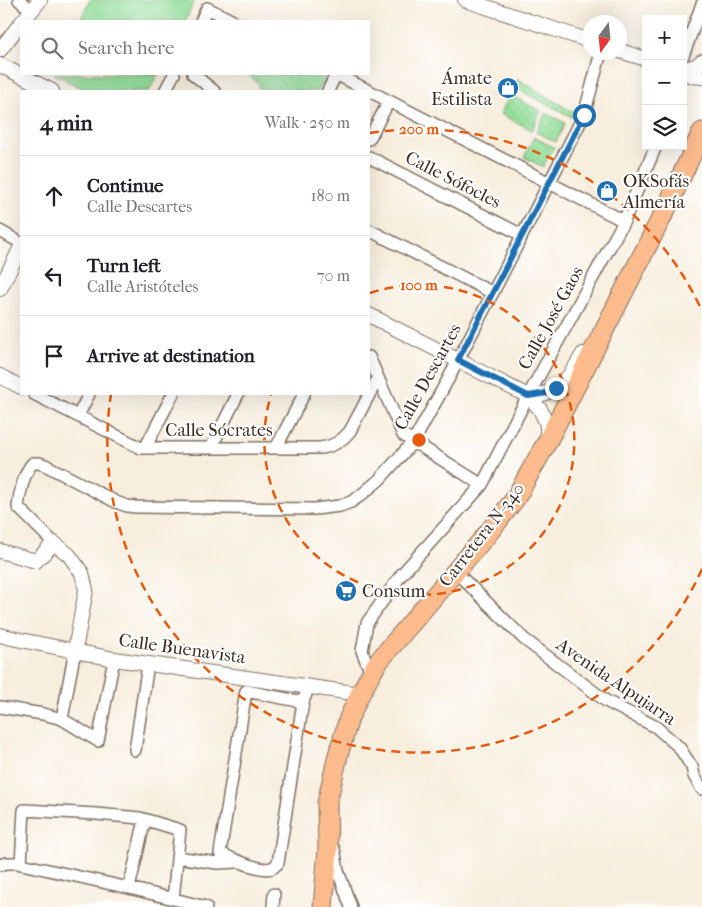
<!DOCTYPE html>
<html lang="en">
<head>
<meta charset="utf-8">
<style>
	body { margin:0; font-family:"IM FELL French Canon",serif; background:#f6f6f6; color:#202124 }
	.controls { position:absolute; right:15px; top:15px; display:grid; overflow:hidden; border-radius:0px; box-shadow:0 5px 20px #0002 }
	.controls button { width:45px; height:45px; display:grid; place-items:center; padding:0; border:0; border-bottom:1px solid #e0e0e0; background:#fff; color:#202124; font:25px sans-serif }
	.compass { position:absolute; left:582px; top:15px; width:45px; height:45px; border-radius:50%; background:#fff; box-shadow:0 5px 20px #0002; rotate:195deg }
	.stop { position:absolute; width:15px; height:15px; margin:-11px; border:4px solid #1f6fb2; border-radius:50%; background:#fff }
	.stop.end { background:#1f6fb2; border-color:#fff; box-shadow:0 1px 5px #0008 }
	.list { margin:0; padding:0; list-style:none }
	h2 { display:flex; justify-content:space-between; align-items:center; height:65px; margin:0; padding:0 20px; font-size:21px }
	h2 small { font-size:16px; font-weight:400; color:#757577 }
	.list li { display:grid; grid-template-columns:32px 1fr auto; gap:15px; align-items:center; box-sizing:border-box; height:80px; padding:0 20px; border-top:1px solid #e0e0e0 }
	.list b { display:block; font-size:19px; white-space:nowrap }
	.list p { margin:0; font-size:16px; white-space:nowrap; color:#757577 }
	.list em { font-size:16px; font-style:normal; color:#757577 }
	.icon { flex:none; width:28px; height:28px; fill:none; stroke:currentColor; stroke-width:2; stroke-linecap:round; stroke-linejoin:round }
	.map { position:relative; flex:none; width:702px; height:907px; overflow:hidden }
	.search { position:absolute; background:#fff; box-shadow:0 5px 20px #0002; left:20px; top:20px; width:350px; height:55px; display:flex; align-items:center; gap:12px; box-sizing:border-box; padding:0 18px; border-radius:0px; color:#757577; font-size:19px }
	.panel { position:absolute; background:#fff; box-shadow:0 5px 20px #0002; left:20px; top:90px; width:350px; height:305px; border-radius:0px }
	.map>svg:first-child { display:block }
	.grass { fill:url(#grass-dots); stroke:#68845c }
	.pitch { fill:#94df9b; stroke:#68845c }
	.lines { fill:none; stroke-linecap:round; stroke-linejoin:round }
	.minor-casing { stroke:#7d6f61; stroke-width:14 }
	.tertiary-casing { stroke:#7d6f61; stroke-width:16 }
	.trunk-casing { stroke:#7d6f61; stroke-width:21 }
	.minor { stroke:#fff; stroke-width:11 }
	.tertiary { stroke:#fff; stroke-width:14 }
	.trunk { stroke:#fbbb8d; stroke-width:19 }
	.route { stroke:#1f6fb2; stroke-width:6 }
	.ring { fill:none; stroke:#e8590c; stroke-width:2.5; stroke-dasharray:9 6 }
	.labels { text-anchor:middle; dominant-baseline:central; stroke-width:4.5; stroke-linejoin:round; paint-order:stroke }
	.poi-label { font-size:18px; fill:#3b2a1e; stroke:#fff; text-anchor:start }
	.street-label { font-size:18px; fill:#3b2a1e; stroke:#fff }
	.centre { fill:#e8590c; stroke:#fff; stroke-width:2.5 }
	.ring-label { font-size:15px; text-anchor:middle; font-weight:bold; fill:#e8590c; stroke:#fff; stroke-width:4.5; stroke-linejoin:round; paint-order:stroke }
</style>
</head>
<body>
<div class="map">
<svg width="702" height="907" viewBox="0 0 702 907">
	<defs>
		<pattern id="grass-dots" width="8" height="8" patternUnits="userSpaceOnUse" patternTransform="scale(1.25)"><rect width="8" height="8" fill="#94df9b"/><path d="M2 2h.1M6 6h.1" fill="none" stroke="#80c085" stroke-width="1.8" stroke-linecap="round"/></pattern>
	</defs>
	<rect width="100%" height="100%" fill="#fff"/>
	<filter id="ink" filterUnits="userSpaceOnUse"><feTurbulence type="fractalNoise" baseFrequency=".02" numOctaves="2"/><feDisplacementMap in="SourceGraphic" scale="10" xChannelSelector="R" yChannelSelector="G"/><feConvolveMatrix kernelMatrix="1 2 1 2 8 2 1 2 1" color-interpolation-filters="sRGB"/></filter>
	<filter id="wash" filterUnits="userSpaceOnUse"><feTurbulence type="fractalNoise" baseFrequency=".0096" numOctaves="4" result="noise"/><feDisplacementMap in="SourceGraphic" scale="20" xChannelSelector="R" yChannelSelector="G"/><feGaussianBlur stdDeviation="1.12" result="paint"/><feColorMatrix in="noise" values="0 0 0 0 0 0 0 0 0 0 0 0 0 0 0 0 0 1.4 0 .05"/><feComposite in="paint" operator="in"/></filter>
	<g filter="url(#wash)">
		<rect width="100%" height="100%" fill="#f8eede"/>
		<path class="grass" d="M248 74H315L325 79 319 91H262L258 88 260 85Z
			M518 79 576 114 574 118 521 91 517 82Z
			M510 95 541 111 532 130 500 114Z
			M546 113 565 123 556 142 536 132Z
			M534 137 554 147 543 167 524 157Z"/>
		<path class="pitch" d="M90 0H195L185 21H80Z
			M54 74H158L149 91H88Z"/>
	</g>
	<g filter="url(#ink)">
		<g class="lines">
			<g class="minor-casing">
				<path id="minor" d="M19 0 31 10
					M201 21 207 8 233 21
					M683 56 702 4
					M193 74 214 91
					M336 74 624 221
					M165 91 174 74
					M328 91 336 74
					M369 139 389 101
					M369 157 522 235
					M369 230 493 293
					M0 231 21 243
					M369 357 403 435 482 485
					M34 394 141 448H320C333 447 342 441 350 431L378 378
					M78 416 89 394
					M145 448 173 394
					M211 448 238 394
					M276 448 304 394
					M54 543 18 507C19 496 24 471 33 463H39L45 465 116 502 127 506 136 507 315 509 340 506 351 502 360 496 379 480 414 441 451 374 584 115 601 52
					M455 571 524 639 606 701 656 727 679 747 692 767 694 776 702 789
					M371 673 362 651 367 623 401 575 482 485 528 396 624 221 656 146
					M303 702 246 691 220 853C230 858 261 872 272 868 274 867 276 865 278 863L303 702 309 686
					M0 707 43 714 62 719 98 741 114 659
					M62 719 75 650
					M135 750 148 664
					M334 849 338 871 351 907
					M177 857 217 863 237 862
					M21 864 24 810 96 814 140 818 180 830 173 899
					M0 865 6 863H17L129 888 206 907
					M129 888 145 820
					M273 907 274 894"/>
			</g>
			<g class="tertiary-casing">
				<path id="tertiary" d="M465 0 590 41
					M23 21 40 0
					M0 50 21 23
					M620 51 646 59
					M0 65 52 91
					M683 69 696 66 702 61
					M683 72 693 76 702 77
					M0 289 21 247
					M369 315 528 396 540 409 547 424V441
					M0 376 21 387
					M528 396C535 395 542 395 548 392 566 385 574 369 583 354
					M0 551 36 561 54 543 69 555 82 573 86 590 75 650
					M0 635 16 639 114 659 360 694"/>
			</g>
			<g class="trunk-casing">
				<path id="trunk" d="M323 907 328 850 327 803 338 755 349 718 360 694 377 663 489 532 515 499 547 442 669 203 702 132"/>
			</g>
			<use href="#minor" class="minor"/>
			<use href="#tertiary" class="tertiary"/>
			<use href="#trunk" class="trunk"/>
		</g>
	</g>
	<g class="lines" filter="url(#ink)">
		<path class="route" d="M556 388 547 393 528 396 458 360 584 115"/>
	</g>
	<g class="ring">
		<path d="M370 293A155 155 0 1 1 271 395"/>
		<path d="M702 569A311 311 0 0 1 111 394M370 133A311 311 0 0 1 702 311"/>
	</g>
	<defs>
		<g id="shop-disc" transform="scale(1.125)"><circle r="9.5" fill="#1f6fb2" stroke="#fff"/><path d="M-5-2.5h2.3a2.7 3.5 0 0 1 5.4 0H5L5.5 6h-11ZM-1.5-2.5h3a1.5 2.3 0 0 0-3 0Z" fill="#fff"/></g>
		<g id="supermarket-disc" transform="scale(1.125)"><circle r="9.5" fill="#1f6fb2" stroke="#fff"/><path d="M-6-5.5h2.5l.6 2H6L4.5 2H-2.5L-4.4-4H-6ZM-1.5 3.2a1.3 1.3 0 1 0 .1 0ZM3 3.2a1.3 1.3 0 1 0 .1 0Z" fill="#fff"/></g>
	</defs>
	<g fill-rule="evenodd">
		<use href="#shop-disc" x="508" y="88"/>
		<use href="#shop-disc" x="607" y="191"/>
		<use href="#supermarket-disc" x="346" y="591"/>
	</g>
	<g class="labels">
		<g class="poi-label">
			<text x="492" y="78" text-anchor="end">Ámate<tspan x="492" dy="21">Estilista</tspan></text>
			<text x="623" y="181">OKSofás<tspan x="623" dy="21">Almería</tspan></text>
			<text x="362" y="591">Consum</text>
		</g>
		<g class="street-label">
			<text transform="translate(453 180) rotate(27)">Calle Sófocles</text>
			<text transform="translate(551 318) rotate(-61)">Calle José Gaos</text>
			<text transform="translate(428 377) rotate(-61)">Calle Descartes</text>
			<text x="219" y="430">Calle Sócrates</text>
			<text transform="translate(482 535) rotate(-52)">Carretera N-340</text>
			<text transform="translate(182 649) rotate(8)">Calle Buenavista</text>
			<text transform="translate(616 682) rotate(34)">Avenida Alpujarra</text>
		</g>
	</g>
	<circle cx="419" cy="440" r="8" class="centre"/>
	<g class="ring-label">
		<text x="419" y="134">200 m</text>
		<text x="419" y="290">100 m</text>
	</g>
</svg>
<div class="controls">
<button>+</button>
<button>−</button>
<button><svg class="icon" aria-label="layers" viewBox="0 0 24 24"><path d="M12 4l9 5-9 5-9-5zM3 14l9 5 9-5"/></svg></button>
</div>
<svg class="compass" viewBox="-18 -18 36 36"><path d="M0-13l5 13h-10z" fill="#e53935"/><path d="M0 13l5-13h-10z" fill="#757577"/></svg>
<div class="stop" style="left:584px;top:115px"></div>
<div class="stop end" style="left:556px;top:388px"></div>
<div class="search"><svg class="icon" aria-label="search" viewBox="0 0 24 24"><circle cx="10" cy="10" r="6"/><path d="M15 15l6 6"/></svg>Search here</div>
<section class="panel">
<h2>4 min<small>Walk · 250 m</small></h2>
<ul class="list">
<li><svg class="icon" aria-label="ahead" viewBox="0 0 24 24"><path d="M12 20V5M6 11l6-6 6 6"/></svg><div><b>Continue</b><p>Calle Descartes</p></div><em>180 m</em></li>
<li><svg class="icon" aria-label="left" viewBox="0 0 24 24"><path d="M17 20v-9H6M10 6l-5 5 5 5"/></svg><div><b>Turn left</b><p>Calle Aristóteles</p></div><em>70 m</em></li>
<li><svg class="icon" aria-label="arrive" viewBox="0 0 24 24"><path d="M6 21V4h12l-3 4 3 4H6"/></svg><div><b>Arrive at destination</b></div></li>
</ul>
</section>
</div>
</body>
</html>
